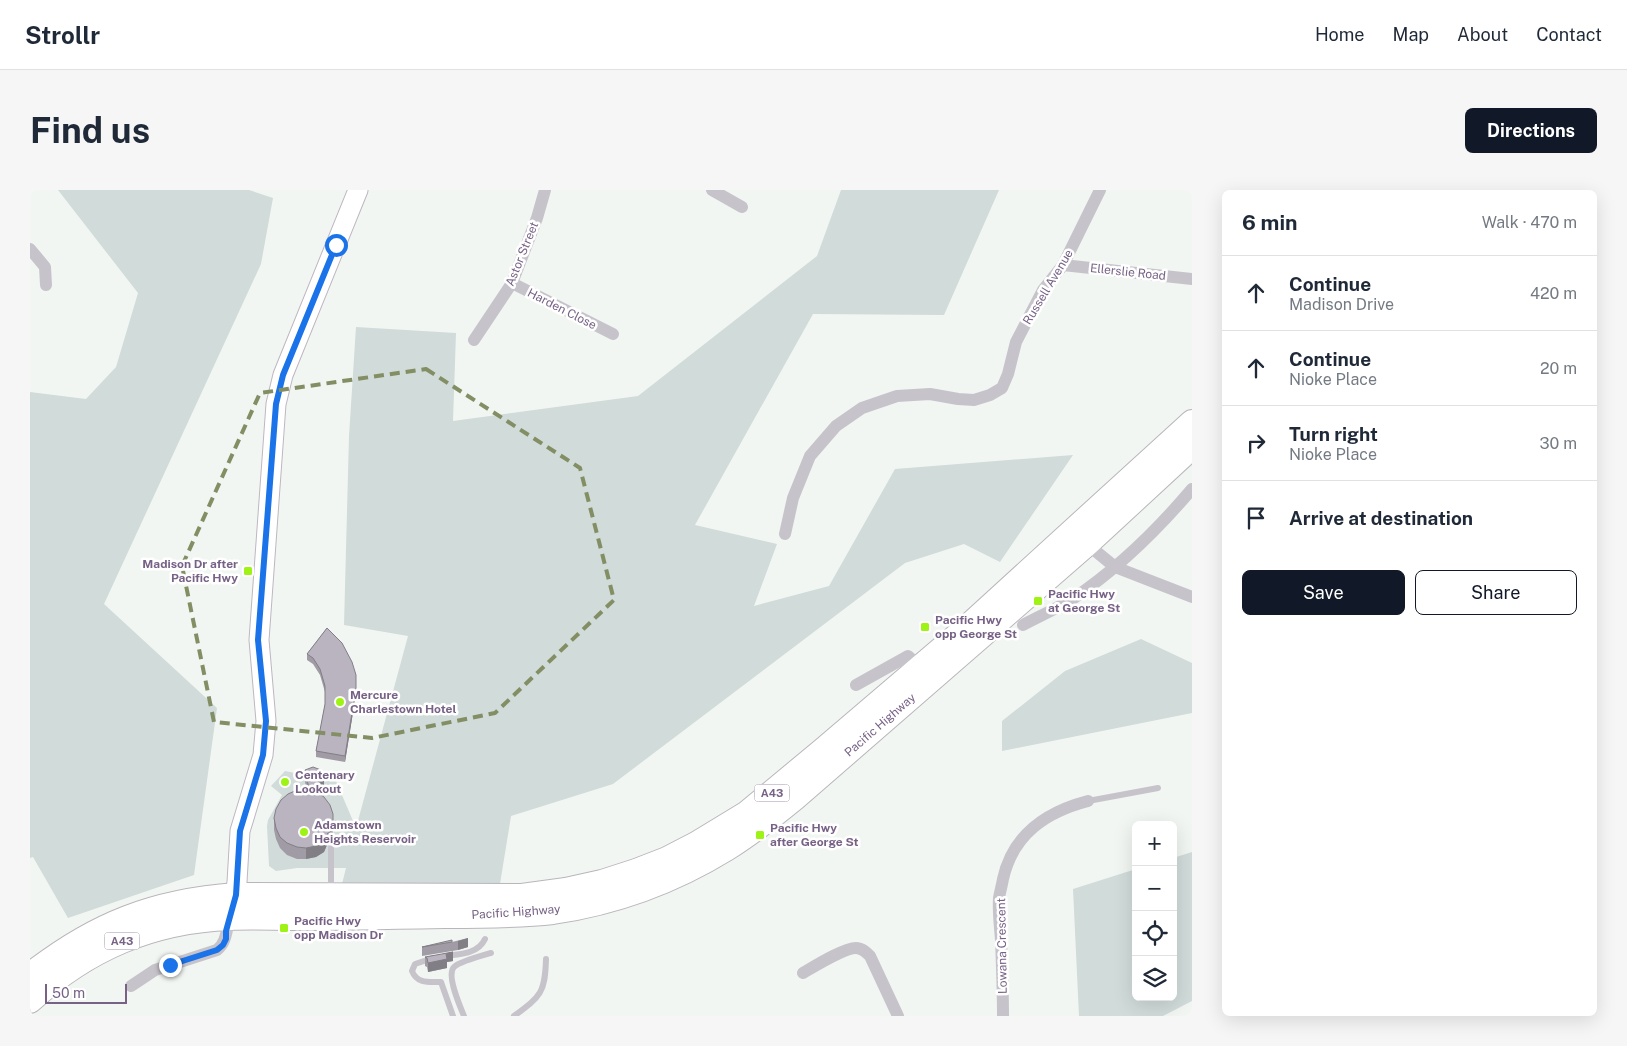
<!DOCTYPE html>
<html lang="en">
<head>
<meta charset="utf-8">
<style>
	body { margin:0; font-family:"Public Sans",sans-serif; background:#f6f6f7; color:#1f2937 }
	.controls { position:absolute; right:15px; bottom:15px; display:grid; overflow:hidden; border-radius:8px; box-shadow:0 5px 20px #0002 }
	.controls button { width:45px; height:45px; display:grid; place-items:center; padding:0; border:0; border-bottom:1px solid #e0e1e3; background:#fff; color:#1f2937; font:25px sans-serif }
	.scale { position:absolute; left:15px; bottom:12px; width:82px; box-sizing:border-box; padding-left:5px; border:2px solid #776286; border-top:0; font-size:14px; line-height:18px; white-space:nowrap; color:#776286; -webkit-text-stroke:4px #fff; paint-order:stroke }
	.stop { position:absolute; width:15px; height:15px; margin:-11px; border:4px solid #1a73e8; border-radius:50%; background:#fff }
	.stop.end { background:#1a73e8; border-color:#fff; box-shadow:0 1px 5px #0008 }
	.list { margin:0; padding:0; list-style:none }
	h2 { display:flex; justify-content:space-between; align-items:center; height:65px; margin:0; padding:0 20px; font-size:21px }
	h2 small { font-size:16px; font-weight:400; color:#747a83 }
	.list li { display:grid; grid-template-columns:32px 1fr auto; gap:15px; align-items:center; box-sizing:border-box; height:75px; padding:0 20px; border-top:1px solid #e0e1e3 }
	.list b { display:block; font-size:19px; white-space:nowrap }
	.list p { margin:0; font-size:16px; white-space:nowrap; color:#747a83 }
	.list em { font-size:16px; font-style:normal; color:#747a83 }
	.actions { display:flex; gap:10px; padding:15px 20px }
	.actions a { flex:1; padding:11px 0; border:1px solid #111827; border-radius:8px; text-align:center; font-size:18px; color:#111827 }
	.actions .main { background:#111827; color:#fff }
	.icon { flex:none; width:28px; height:28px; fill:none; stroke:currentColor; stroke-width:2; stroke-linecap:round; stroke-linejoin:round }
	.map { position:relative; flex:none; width:1162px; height:826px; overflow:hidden; border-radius:8px }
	header { display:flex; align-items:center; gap:30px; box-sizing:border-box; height:70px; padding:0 25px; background:#fff; border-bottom:1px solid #e0e1e3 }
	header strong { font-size:24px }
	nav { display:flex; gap:28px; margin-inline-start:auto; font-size:18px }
	.intro { display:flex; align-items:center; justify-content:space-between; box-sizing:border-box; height:120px; padding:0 30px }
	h1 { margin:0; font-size:35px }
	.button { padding:12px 22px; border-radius:8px; background:#111827; color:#fff; font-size:18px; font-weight:700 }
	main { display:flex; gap:30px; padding:0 30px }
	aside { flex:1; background:#fff; border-radius:8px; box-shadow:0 5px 20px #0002 }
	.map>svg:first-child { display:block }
	.green { fill:#d0dbda }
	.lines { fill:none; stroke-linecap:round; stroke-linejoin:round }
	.secondary-casing { stroke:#bdb7c1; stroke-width:21 }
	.highway-casing { stroke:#b9b5bc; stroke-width:26 }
	.lane { stroke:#c7c3cb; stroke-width:6 }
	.street { stroke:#c7c3cb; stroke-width:12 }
	.secondary { stroke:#fff; stroke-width:19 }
	.highway { stroke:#fff; stroke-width:24 }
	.wall { fill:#a09ba5 }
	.shaded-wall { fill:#827e86 }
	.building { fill:#bab4c0; stroke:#827e86 }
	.route { stroke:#1a73e8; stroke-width:6 }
	.marked { fill:none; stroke:#838e64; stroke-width:4; stroke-dasharray:10 6; stroke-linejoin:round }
	.poi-dot { fill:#9ef314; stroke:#fff; stroke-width:2 }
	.labels { text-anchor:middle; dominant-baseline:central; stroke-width:5; stroke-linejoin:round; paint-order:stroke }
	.shield { fill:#fff; stroke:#a091aa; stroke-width:1 }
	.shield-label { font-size:11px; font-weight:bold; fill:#776286 }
	.street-label { font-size:12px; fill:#776286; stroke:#fff }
	.poi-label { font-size:12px; font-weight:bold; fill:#776286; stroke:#fff; text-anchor:start }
</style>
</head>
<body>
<header>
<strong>Strollr</strong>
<nav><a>Home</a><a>Map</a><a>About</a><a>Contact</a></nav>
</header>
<div class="intro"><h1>Find us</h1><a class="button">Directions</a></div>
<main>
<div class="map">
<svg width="1162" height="826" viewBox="0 0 1162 826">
	<rect width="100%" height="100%" fill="#f2f6f2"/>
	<path class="green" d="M28 0H219L243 8 231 74 74 414 187 518 164 685 38 728 3 667 0 668V202L56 209 86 177 108 103Z
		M811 0H969L914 125 783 124 665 335 747 354 724 416 799 396 865 279 1043 265 970 372 934 354 875 373 583 594 481 626 470 694H312L316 678H267L246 681 239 676 237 636 238 630 252 605 241 596 255 581 306 591 326 638 378 446 314 435 319 246 326 137 426 143 423 231 608 206 787 66Z
		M1111 449 1162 473V523L972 561V531L1035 481Z
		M1162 662V811L1133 826H1049L1043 699 1106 679V807H1143V668Z"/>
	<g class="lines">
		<g class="secondary-casing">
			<path id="secondary" d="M203 718 207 692 210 641 233 565 236 531 229 450 246 214 253 185 328 0"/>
		</g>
		<g class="highway-casing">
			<path id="highway" d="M0 785C65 734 124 711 206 705L492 706 536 700 572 692 606 681 637 669 666 654 717 623 793 560 935 439 1162 232
				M0 811C57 759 121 731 200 728 221 727 243 728 265 728 316 728 366 727 417 726 452 726 488 726 523 722 584 713 644 691 696 659 720 644 743 626 765 608L1057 354 1162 257"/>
		</g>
		<path class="lane" d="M1058 611 1128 598
			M301 702V658
			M415 766C430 764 448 764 455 749
			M403 768 385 774 382 781C387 794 399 792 411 792L423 826
			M434 826C430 816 416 785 424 777 429 772 454 765 461 763
			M484 826C511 806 515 803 516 769"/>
		<path class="street" d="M682 0 712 17
			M0 59 15 77 16 95
			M1033 75 1162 89
			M482 93 583 144
			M444 150 482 93 507 28 515 0
			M755 344 763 308 780 266 806 236 832 218 867 206 900 204 928 209 944 210 960 205 972 198 978 184 986 152 1013 100 1033 75 1070 0
			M1057 354 1085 377 1162 407
			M993 435C1010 426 1028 418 1044 408 1087 379 1128 339 1162 299
			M826 495 878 466 890 477
			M773 783C785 776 814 758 826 758 832 758 836 762 840 766L868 826
			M101 796 125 780 187 760C197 752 196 740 200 728
			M973 826C973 801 972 775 971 750 970 736 968 722 969 708 970 702 972 695 973 689 983 644 1016 622 1058 611"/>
		<use href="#secondary" class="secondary"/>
		<use href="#highway" class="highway"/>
	</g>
	<path class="wall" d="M297 438 326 504 315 572 286 567V561L295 514V502L290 485 283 474 277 470V464Z
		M275 580 294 596 293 602 290 604 303 645 300 653 297 655 294 662 286 667 276 669H267L257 665 250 658 246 649 244 640V628L276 599 275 591Z
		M438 748V757L428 760 392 766V757L422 752Z
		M395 767 423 771 417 772V778L398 782 397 777 395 776Z"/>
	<path class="shaded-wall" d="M326 498V504L315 572V566Z
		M294 585V596L293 602 282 610V599Z
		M303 634V645L300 653 297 655 294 662 286 667 276 669V658L297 644Z
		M438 748V757L428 760V751Z
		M423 762V771L417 772V778L398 782V773L416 764Z"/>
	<path class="building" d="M297 438 312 453 322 472 326 485V498L315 566 286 561 295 514V496L290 479 283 468 277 464Z
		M283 577 291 580 294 585 293 590 282 599 294 607 300 615 303 624V634L300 642 297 644 294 651 286 656 276 658 267 657 257 653 250 647 246 638 244 628 246 619 251 610 258 604 267 600 279 599 275 580Z
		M422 750V752L392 757Z
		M423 762 416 764 417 769 398 773 397 768 395 767Z"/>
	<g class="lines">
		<path class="route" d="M140 775 187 760 193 755 196 749V741L206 705 210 641 233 565 236 531 228 450 246 214 253 185 306 55"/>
	</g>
	<path class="marked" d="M396 179 550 278 584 410 465 523 342 548 184 532 152 376 230 203Z"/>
	<g class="poi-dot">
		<rect x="213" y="376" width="10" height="10" rx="2.5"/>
		<rect x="1003" y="406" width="10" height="10" rx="2.5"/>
		<rect x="890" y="432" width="10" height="10" rx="2.5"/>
		<circle cx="310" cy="512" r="5"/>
		<circle cx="255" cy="592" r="5"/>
		<circle cx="274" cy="642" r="5"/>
		<rect x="725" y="640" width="10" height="10" rx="2.5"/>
		<rect x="249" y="733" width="10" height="10" rx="2.5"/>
	</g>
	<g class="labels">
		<g class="shield">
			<rect x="724.5" y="594.5" width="35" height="17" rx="4"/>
			<rect x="74.5" y="742.5" width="35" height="17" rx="4"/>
		</g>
		<g class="shield-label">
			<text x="742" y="603">A43</text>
			<text x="92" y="751">A43</text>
		</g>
		<g class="street-label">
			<text transform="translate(492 64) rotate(-68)">Astor Street</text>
			<text transform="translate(1098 82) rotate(6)">Ellerslie Road</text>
			<text transform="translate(1018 97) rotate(-59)">Russell Avenue</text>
			<text transform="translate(532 119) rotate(27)">Harden Close</text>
			<text transform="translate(850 535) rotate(-41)">Pacific Highway</text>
			<text transform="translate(486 722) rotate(-4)">Pacific Highway</text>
			<text transform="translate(972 756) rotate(-91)">Lowana Crescent</text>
		</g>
		<g class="poi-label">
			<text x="208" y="374" text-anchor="end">Madison Dr after<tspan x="208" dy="14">Pacific Hwy</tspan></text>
			<text x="1018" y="404">Pacific Hwy<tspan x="1018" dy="14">at George St</tspan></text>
			<text x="905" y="430">Pacific Hwy<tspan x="905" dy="14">opp George St</tspan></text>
			<text x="320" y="505">Mercure<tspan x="320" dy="14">Charlestown Hotel</tspan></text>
			<text x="265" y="585">Centenary<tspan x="265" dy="14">Lookout</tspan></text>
			<text x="284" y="635">Adamstown<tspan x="284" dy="14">Heights Reservoir</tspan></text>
			<text x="740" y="638">Pacific Hwy<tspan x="740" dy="14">after George St</tspan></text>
			<text x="264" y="731">Pacific Hwy<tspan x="264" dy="14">opp Madison Dr</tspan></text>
		</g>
	</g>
</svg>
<div class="controls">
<button>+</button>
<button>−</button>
<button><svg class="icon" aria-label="locate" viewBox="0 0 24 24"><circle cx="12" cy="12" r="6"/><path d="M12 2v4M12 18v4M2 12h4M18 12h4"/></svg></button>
<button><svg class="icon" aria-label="layers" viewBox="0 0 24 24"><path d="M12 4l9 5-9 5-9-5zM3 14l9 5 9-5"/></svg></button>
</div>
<div class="scale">50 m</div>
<div class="stop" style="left:306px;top:55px"></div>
<div class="stop end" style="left:140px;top:775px"></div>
</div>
<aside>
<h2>6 min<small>Walk · 470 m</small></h2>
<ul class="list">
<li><svg class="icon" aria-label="ahead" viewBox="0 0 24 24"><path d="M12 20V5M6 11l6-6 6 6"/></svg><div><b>Continue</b><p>Madison Drive</p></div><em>420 m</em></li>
<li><svg class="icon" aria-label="ahead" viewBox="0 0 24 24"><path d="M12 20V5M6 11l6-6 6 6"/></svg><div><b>Continue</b><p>Nioke Place</p></div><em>20 m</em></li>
<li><svg class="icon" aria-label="right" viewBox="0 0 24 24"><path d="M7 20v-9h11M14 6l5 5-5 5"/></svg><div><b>Turn right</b><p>Nioke Place</p></div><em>30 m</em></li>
<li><svg class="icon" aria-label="arrive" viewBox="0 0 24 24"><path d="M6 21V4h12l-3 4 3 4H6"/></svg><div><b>Arrive at destination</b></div></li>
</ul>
<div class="actions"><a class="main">Save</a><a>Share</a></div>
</aside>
</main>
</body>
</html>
